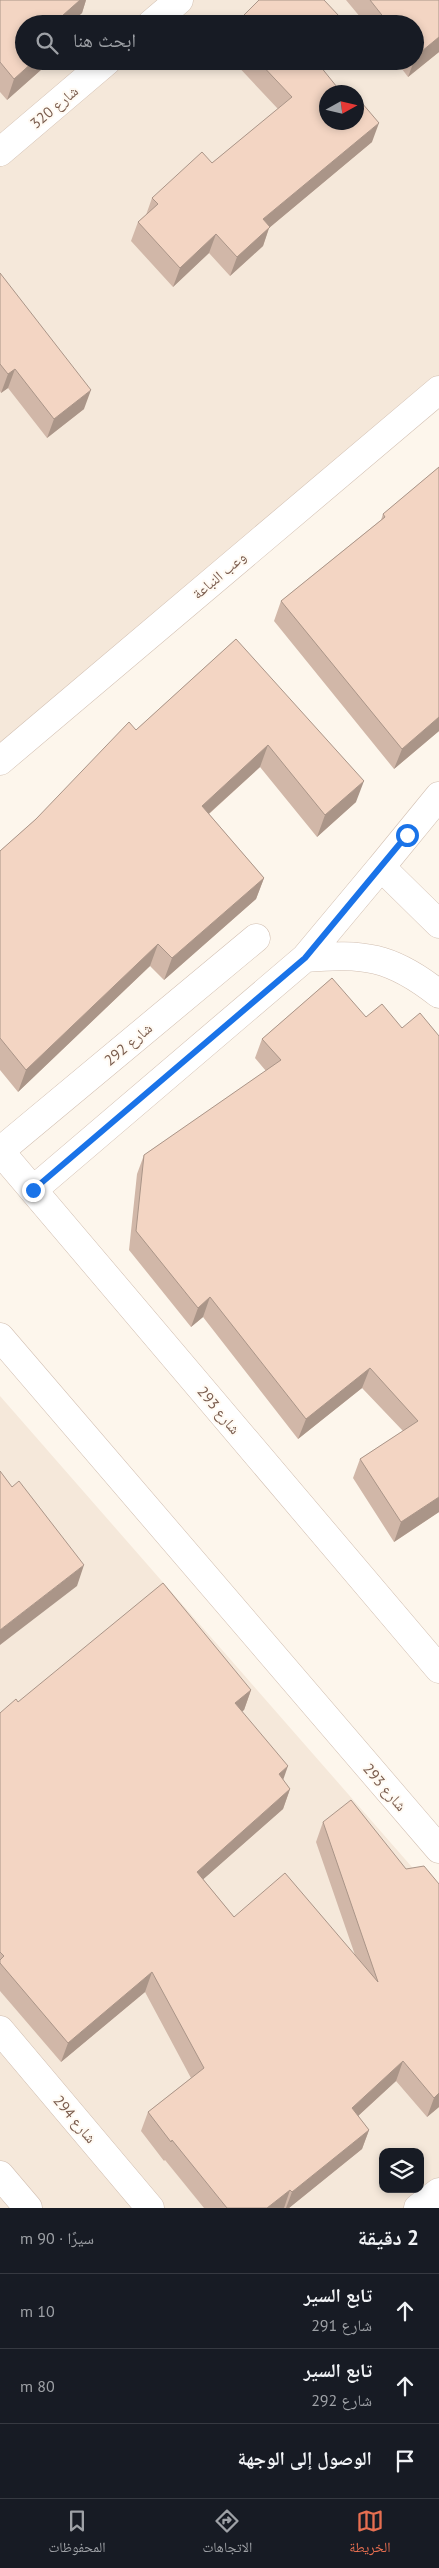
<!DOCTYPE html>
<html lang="ar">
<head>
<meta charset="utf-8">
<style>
	body { margin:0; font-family:"PT Sans","Noto Naskh Arabic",sans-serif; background:#242831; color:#f1f3f6; direction:rtl }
	.controls { position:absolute; right:15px; bottom:15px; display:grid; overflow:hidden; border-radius:10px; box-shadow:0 2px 8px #0003 }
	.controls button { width:45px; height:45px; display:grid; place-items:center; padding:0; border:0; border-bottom:1px solid #363941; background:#171b24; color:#f1f3f6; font:25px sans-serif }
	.compass { position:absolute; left:319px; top:85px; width:45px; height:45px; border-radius:50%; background:#171b24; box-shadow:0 2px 8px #0003; rotate:82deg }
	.stop { position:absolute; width:15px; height:15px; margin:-11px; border:4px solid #1a73e8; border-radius:50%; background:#fff }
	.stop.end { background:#1a73e8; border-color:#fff; box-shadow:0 1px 5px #0008 }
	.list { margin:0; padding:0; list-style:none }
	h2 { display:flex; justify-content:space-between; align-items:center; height:65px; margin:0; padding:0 20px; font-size:21px }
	h2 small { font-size:16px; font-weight:400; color:#9ea1a6 }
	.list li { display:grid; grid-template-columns:32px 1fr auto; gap:15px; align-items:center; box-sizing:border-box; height:75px; padding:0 20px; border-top:1px solid #363941 }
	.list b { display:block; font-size:19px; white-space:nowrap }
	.list p { margin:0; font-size:16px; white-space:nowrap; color:#9ea1a6 }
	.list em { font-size:16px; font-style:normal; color:#9ea1a6 }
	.icon { flex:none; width:28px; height:28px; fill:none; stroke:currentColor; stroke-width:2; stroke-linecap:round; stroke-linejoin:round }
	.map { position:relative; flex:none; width:439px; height:2208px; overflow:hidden; direction:ltr }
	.search { position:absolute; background:#171b24; box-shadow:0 2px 8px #0003; left:15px; right:15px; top:15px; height:55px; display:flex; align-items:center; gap:12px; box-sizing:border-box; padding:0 18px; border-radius:28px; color:#9ea1a6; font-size:19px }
	.sheet { height:290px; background:#171b24 }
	nav { display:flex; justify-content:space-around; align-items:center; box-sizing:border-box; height:70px; border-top:1px solid #363941; background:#171b24; font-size:14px; color:#9ea1a6 }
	nav a { display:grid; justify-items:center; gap:2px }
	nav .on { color:#e76f51 }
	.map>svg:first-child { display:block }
	.residential { fill:#f5e8da; fill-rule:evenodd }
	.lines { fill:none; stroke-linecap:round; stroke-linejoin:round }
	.minor-casing { stroke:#d1beb0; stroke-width:29 }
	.minor { stroke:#fff; stroke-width:28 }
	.wall { fill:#d1b7a8 }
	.shaded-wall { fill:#aa9588 }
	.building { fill:#f3d5c3; stroke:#aa9588 }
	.route { stroke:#1a73e8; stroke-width:6 }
	.labels { text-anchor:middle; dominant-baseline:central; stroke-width:4; stroke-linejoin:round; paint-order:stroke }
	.street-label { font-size:15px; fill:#7a5c4d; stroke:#fffaf3 }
</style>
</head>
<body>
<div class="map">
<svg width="439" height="2208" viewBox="0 0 439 2208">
	<rect width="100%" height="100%" fill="#fdf6ec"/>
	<path class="residential" d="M0 0H439V377L0 749ZM24 24H415V61H24ZM326 92H356V122H326Z
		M0 1396 439 1898V2208H0ZM383 2152H420V2189H383Z"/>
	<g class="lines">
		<g class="minor-casing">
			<path id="minor" d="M151 24 179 0
				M0 152 107 61
				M0 761 439 390
				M439 796 381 867 439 924
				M305 958C364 953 391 956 439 994
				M0 1151 439 1669
				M0 1151 256 938
				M33 1190 305 958 381 867
				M0 1337 439 1849
				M0 2030 150 2208
				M0 2175 28 2208
				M418 2208 439 2192"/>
		</g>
		<use href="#minor" class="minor"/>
	</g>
	<path class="wall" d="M0 0H86L82 13 24 61H51L7 100 0 92Z
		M346 0H439V52L408 77 396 61H415V24H366Z
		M233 61H316L372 142 269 228 263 246 230 276 209 253 173 287 131 241 138 222 146 215 152 198 212 163 278 109Z
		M0 273 84 409 47 438 8 388 1 393 0 391Z
		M439 467V731L394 769 274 621 281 601 381 520 383 514Z
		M236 639 356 802 317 837 260 767 209 814 264 878 256 899 164 980 150 966 18 1092 0 1070V851L136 730Z
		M332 978 439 1512 394 1542 353 1478 360 1459 403 1431 362 1388 298 1439 203 1317 191 1327 129 1250 137 1174 144 1155 266 1071 255 1058 262 1039Z
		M251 1690 244 1710 242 1711 283 1780 290 1789 283 1809 203 1879 234 1917 355 1955 316 1842 323 1822 439 2107 427 2117 396 2081 358 2116 369 2130 362 2149 289 2208H204L165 2160 164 2161 141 2131 148 2112 191 2078 145 1992 61 2062 0 1991V1713L18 1702Z"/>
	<path class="shaded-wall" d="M80 0H86L82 13 69 24H52Z
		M339 16 336 24H331Z
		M439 37V52L408 77 414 61H415L416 56Z
		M34 61H51L7 100 14 79Z
		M379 123 372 142 269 228 263 246 230 276 237 257 263 219Z
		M216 234 209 253 173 287 180 268Z
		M15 369 8 388 1 393 8 374Z
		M91 390 84 409 47 438 54 419Z
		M439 717V731L394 769 402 749Z
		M268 745 260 767 194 827 202 806Z
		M364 781 356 802 317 837 325 815Z
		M264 878 256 899 164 980 172 958Z
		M158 944 150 966 18 1092 26 1070Z
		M210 1297 203 1317 191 1327 198 1308Z
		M370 1368 362 1388 298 1439 306 1419Z
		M439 1497V1512L394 1542 401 1522Z
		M84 1565 77 1586 0 1645V1630Z
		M251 1690 244 1710 228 1722 235 1703Z
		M288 1766 281 1786 279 1774Z
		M290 1789 283 1809 190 1891 197 1872Z
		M152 1972 145 1992 61 2062 68 2043Z
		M403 2061 396 2081 345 2128 352 2108Z
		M439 2093V2107L427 2117 434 2098Z
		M369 2130 362 2149 289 2208H286L292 2192Z
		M290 2190 284 2208H267Z"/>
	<path class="building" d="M0 0H80L53 24H24V61H34L14 79 0 62Z
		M259 0H324L339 16 331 24H235Z
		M370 0H439V37L416 56 415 24H389Z
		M258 61H316L341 92H326V122H356V96L379 123 263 219 270 227 237 257 216 234 180 268 138 222 158 204 152 198 202 152 212 163 292 97Z
		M349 87 354 92H342Z
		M0 273 91 390 54 419 15 369 8 374 0 364Z
		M439 467V717L402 749 281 601 385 517 383 514Z
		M236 639 364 781 325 815 268 745 202 806 264 878 172 958 158 944 26 1070 0 1038V851L36 819 129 722 136 730Z
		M332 978 366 1017 382 1004 402 1028 420 1013 439 1036V1497L401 1522 360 1459 418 1421 370 1368 306 1419 210 1297 198 1308 136 1231 144 1155 281 1060 262 1039Z
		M0 1471 12 1487 19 1481 84 1565 0 1630Z
		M163 1583 251 1690 235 1703 288 1766 279 1774 290 1789 197 1872 234 1917 285 1873 378 1982 323 1822 351 1800 406 1869 424 1866 439 1884V2093L434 2098 403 2061 352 2108 369 2130 292 2192 290 2190 267 2208H227L172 2140 171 2142 148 2112 204 2068 152 1972 68 2043 0 1963V1960L4 1956 0 1952V1713L16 1699 18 1702Z"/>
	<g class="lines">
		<path class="route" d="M33 1190 305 958 407 835"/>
	</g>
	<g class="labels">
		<g class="street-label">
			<text transform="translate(54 107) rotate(-40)">شارع 320</text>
			<text transform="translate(219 575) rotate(-40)">وعب النباعة</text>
			<text transform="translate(128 1044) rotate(-40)">شارع 292</text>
			<text transform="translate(219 1410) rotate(50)">شارع 293</text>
			<text transform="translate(385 1787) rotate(49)">شارع 293</text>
			<text transform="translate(75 2119) rotate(50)">شارع 294</text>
		</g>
	</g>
</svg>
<div class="controls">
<button><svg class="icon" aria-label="layers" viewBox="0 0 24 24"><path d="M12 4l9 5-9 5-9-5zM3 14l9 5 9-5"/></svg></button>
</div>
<svg class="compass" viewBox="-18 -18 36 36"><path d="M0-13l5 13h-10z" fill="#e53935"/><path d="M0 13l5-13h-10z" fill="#9ea1a6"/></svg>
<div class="stop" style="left:407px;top:835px"></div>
<div class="stop end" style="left:33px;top:1190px"></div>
<div class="search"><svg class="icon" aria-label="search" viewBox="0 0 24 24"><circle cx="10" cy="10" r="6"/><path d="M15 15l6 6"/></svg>ابحث هنا</div>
</div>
<section class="sheet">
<h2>2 دقيقة<small>سيرًا · 90 m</small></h2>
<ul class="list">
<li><svg class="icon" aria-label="ahead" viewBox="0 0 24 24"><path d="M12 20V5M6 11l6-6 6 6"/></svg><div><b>تابع السير</b><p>شارع 291</p></div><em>10 m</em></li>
<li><svg class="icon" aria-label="ahead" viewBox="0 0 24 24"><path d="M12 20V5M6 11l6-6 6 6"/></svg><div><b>تابع السير</b><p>شارع 292</p></div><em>80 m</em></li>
<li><svg class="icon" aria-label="arrive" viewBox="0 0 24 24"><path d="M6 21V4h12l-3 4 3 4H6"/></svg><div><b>الوصول إلى الوجهة</b></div></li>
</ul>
</section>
<nav>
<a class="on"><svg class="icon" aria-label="map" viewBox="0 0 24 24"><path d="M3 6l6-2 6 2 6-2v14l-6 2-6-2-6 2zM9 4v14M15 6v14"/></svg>الخريطة</a>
<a><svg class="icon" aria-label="directions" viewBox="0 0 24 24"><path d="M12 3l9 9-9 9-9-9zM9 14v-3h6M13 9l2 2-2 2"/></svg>الاتجاهات</a>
<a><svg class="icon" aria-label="saved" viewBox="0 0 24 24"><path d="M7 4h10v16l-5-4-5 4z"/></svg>المحفوظات</a>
</nav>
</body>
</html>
